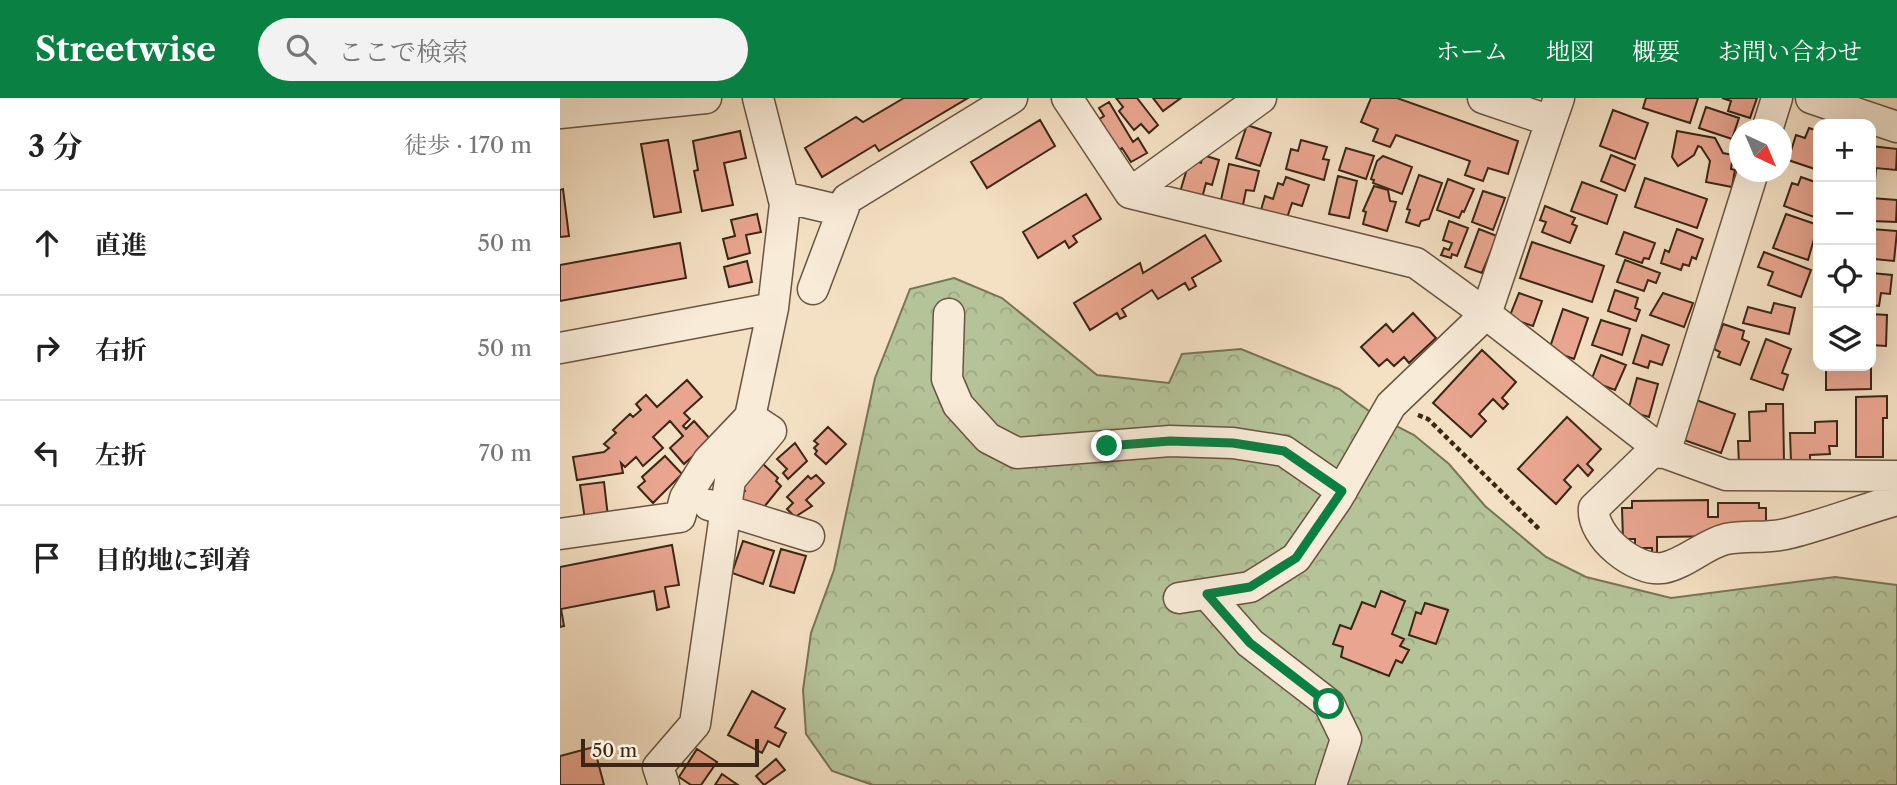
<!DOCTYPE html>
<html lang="ja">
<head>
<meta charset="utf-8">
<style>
	body { margin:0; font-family:"Libre Caslon Text","Noto Serif JP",serif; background:#f2f2f2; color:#222 }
	.controls { position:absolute; right:21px; top:21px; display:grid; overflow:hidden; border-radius:14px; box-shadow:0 7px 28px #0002 }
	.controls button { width:63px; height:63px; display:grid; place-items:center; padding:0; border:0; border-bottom:2px solid #e0e0e0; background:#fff; color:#222; font:35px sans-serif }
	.compass { position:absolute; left:1169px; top:21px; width:63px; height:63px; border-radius:50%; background:#fff; box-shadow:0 7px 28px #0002; rotate:136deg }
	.scale { position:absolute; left:21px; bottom:18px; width:178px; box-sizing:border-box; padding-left:7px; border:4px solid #3b2615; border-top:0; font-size:19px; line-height:24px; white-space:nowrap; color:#3b2615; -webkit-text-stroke:5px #f8ebd8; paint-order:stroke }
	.stop { position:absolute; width:21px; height:21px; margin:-16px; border:5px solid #0b8043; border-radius:50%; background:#fff }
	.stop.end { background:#0b8043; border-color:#fff; box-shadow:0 2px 7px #0008 }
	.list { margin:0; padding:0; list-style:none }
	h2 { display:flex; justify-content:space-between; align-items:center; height:91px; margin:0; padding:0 28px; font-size:30px }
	h2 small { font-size:23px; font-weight:400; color:#767676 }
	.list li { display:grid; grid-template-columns:46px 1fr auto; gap:21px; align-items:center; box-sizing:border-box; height:105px; padding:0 28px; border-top:2px solid #e0e0e0 }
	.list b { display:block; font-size:26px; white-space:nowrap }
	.list em { font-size:23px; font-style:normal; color:#767676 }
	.icon { flex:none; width:38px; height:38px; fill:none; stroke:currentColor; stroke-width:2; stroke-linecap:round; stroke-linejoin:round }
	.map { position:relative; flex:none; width:1337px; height:687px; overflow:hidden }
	header { display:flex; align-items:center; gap:42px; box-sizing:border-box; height:98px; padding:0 35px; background:#0b8043; color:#fff }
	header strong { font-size:33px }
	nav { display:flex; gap:38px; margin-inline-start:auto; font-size:24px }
	.search { width:490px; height:63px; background:#f2f2f2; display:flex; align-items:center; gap:18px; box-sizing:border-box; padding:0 24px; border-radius:38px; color:#767676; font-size:26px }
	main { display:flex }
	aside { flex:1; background:#fff }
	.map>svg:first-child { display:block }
	.forest { fill:url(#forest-crowns); stroke:#787457; stroke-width:2 }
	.building { fill:#e9a58f; stroke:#3b2615; stroke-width:2 }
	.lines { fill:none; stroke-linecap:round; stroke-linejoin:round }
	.minor-casing { stroke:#695440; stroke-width:33 }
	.path { stroke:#3b2615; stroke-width:4.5; stroke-dasharray:5 3.5; stroke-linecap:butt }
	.minor { stroke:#f8ebd8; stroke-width:30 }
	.route { stroke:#0b8043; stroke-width:9 }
</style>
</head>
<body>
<header>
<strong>Streetwise</strong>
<div class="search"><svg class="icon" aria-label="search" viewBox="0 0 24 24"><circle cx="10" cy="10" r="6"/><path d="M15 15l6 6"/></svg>ここで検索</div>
<nav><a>ホーム</a><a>地図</a><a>概要</a><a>お問い合わせ</a></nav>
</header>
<main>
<aside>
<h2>3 分<small>徒歩 · 170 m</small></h2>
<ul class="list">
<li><svg class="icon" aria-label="ahead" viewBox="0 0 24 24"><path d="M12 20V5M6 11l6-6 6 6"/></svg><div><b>直進</b></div><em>50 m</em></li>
<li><svg class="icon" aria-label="right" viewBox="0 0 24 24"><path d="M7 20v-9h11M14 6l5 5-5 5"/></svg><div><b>右折</b></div><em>50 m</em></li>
<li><svg class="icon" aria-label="left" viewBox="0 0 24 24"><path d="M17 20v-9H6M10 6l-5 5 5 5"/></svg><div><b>左折</b></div><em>70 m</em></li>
<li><svg class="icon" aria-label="arrive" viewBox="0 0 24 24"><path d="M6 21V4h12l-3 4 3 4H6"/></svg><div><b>目的地に到着</b></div></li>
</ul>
</aside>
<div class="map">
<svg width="1337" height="687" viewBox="0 0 1337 687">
	<defs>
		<pattern id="forest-crowns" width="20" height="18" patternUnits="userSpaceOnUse" patternTransform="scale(1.75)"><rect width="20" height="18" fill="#b5c399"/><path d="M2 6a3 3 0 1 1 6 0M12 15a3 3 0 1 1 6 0" fill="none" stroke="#9da783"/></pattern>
	</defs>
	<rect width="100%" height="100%" fill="#f4e0c3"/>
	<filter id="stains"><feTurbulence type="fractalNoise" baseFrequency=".00286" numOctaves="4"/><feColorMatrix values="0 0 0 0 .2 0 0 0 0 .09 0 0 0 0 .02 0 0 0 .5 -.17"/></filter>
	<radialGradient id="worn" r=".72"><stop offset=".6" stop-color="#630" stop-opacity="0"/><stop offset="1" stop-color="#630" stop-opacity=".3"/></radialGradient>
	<path class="forest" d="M394 180 442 200 537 277 609 285 622 256 681 251 779 291 813 316 854 337 889 366 925 408 986 459 1026 479 1111 500 1275 479 1337 487V687H313L272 673 246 636 243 592 251 535 274 472 315 280 350 191Z"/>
	<path class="building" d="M344 0H408L319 53 315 47 262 79 245 50 296 19 303 24Z
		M556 0H577L598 27 589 35 581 26 574 32 559 13 563 9Z
		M593 0H621L603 13Z
		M811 0H837L958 43 948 76 928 70 923 83 905 77 910 63 836 37 830 49 813 43 818 31 801 24Z
		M1086 0H1138L1130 25 1083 10Z
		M1162 0H1197L1190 20 1168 13 1171 3Z
		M549 4 573 44 578 40 587 55 571 64 562 50 552 56 534 25 544 18 539 10Z
		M1146 9 1179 20 1172 41 1139 30Z
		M1053 12 1088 25 1075 61 1040 48Z
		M480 22 495 48 427 90 411 64Z
		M687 27 711 35 700 68 676 60Z
		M1249 30 1258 33V72L1228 62 1236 37 1245 40Z
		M180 33 186 60 164 65 173 107 142 113 134 73 138 72 133 43Z
		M1117 33 1155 40 1163 55 1173 57 1171 71 1175 72 1172 89 1146 84 1150 63 1141 49 1138 48 1134 57 1118 68 1112 59Z
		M108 42 121 114 94 119 81 46Z
		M741 42 767 49 763 61 769 62 764 82 726 71 731 51 738 53Z
		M1311 48 1337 51 1336 72 1316 70 1315 83 1311 82Z
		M786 50 814 58 806 81 779 72Z
		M643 57 659 62 652 87 646 85 642 100 620 94 630 61 641 65Z
		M1051 57 1075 67 1065 93 1041 83Z
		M823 58 852 69 842 96 813 85 814 82 811 81 817 63Z
		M669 66 699 73 694 93 686 92 683 107 661 102Z
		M859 77 882 85 869 121 861 123 859 128 846 124 850 112 847 111Z
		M778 78 797 83 789 120 769 116Z
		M726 79 749 87 742 108 732 105 727 120 701 112 705 98 713 101 718 85 723 87Z
		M1241 79 1258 85V107L1254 119 1224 108 1232 85 1238 87Z
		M1085 80 1147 101 1137 130 1075 109Z
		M888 81 914 91 904 114 902 113 899 120 877 112Z
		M1022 84 1057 97 1047 126 1011 113Z
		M814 88 828 92 830 103 836 104 827 133 803 126 806 114 803 113Z
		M3 91 9 138 0 139V92Z
		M923 93 945 100 933 132 912 124Z
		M526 96 541 121 513 138 517 144 509 150 505 143 478 160 463 134Z
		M1311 100 1337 102 1336 124 1311 123Z
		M985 108 1015 120 1012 126 1017 128 1010 145 982 134 986 124 980 122Z
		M197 116 201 134 186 137 190 155 168 161 163 141 175 138 171 122Z
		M1226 116 1258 127 1248 162 1213 150Z
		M889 123 908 130 897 158 892 156 891 160 881 157 884 150 889 152 892 145 883 142Z
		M919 131 937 138 922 175 905 169Z
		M1117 131 1143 141 1136 161 1132 159 1129 168 1123 166 1121 172 1101 165 1105 152 1109 154Z
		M1311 131 1337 133 1334 163 1314 161 1311 168Z
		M1064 134 1095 145 1089 161 1084 160 1082 165 1056 156Z
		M645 137 661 163 632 180 636 188 629 192 625 185 598 201 592 192 562 211 566 218 560 221 557 215 530 232 514 205 580 165 583 175Z
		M972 144 1044 168 1032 204 960 180Z
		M120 145 126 180 0 203V167Z
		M1204 154 1251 172 1241 199 1208 187 1213 174 1198 169Z
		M1065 162 1100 175 1096 185 1088 182 1084 193 1057 184Z
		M187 163 192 184 169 189 164 169Z
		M1311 175 1332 177 1330 196 1321 195 1319 208 1311 207Z
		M1055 192 1078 200 1075 210 1080 212 1076 223 1048 213Z
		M959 195 982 203 973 228 949 220Z
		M1103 195 1133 205 1124 229 1090 217Z
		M1214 205 1235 210 1229 236 1183 225 1188 209 1211 215Z
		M1003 211 1028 220 1014 261 989 252Z
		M853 215 876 240 849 265 844 259 834 268 827 261 819 268 801 249 826 226 833 234Z
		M1311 216 1327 217 1326 248 1311 247Z
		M1041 222 1070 231 1062 257 1032 247Z
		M1163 226 1184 233 1182 241 1189 244 1180 267 1158 259 1160 254 1154 251Z
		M1082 237 1109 247 1102 267 1090 263 1088 270 1073 265Z
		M1206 241 1231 251 1222 275 1228 277 1223 292 1191 281Z
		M922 252 956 284 942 300 948 306 943 311 933 301 919 316 926 323 911 339 873 305Z
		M1041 257 1066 267 1055 292 1031 283Z
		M1311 262V291L1266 292V268H1311Z
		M1077 280 1098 286 1089 319 1068 313Z
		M127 282 142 299 124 315 130 321 123 328 126 331 134 323 151 342 124 366 110 350 123 338 110 323 93 339 103 350 83 368 76 359 65 369 61 365 63 375 17 382 13 359 44 354 49 350 44 346 56 335 53 332 70 316 73 319 81 312 76 306 86 297 97 309Z
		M1327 298V320H1323V359H1296V299Z
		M1128 299 1175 316 1161 355 1124 342Z
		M1206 306H1223L1224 364 1179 366 1178 343H1190L1189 314 1206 313Z
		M1007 319 1041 351 1027 366 1033 372 1028 378 1018 367 1004 382 1011 389 996 406 958 371Z
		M1277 323V348H1269L1270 356 1250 357V363H1231L1230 335H1255V324Z
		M268 329 286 346 266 366 255 356 257 353 254 350 258 346 254 343Z
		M235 345 247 363 228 381 223 375 227 371 217 361Z
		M105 358 122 376 93 405 78 389 85 383 82 379Z
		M203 366 218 380 216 383 221 388 204 409 193 412 179 398 185 393 181 389Z
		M256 377 264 385 246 402 252 408 235 419 227 411 233 405 227 399 248 378 251 381Z
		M44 384 48 419 25 422 20 387Z
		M1148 402V419H1158V405H1199V410H1206V427L1166 438 1097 439V458H1092V450H1075V441H1063L1062 410H1072V403Z
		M183 443 214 453 203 486 172 475Z
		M112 447 119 487 105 489 109 509 97 512 94 493 1 511 4 528 0 529V469Z
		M221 451 246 458 234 495 210 488Z
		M821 493 845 503 832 536 844 541 840 548 849 552 842 565 836 562 829 578 781 559 783 549 773 546 780 527 791 531 802 504 815 509Z
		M865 505 888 512 876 546 849 537 856 514 861 516Z
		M192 593 225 611 215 629 226 635 219 649 208 643 202 655 168 637Z
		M34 649 44 687H0V658Z
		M137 651 157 664 141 687H131L119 679Z
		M216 661 225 672 204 687 196 678Z
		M162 676 178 687H155Z"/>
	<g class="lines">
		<g class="minor-casing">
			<path id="minor" d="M507 0 570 95 856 165 926 216 991 23
				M923 0 991 23 999 0
				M1251 0 1337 29
				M0 15 146 0
				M1207 32 1217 0
				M570 95 701 0
				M223 99 282 113
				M253 191 287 101 452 0
				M389 216 387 281 398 307 428 340 457 355 610 343 673 345 724 353 782 393
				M0 250 213 210
				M1337 378 1166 377 1105 355 1092 354 1034 410C1031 438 1075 474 1103 470 1125 466 1145 446 1166 441 1187 437 1210 441 1230 435 1266 426 1301 412 1337 402
				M149 407 249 438
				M0 436 120 419 125 400 148 363 190 319 213 210 225 106 198 0
				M647 496 690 545 769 606 786 641 771 687
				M619 500 690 489 736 460 777 401 831 307 926 216 1105 355 1193 74
				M104 687 98 669 135 626 170 382 211 333 190 319"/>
		</g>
		<path class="path" d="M858 317 868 321 981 433"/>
		<use href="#minor" class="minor"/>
	</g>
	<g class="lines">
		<path class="route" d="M547 348 610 343 673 345 724 353 782 393 736 460 690 489 647 496 690 545 769 606"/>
	</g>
	<rect width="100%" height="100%" filter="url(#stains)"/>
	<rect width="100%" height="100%" fill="url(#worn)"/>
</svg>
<div class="controls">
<button>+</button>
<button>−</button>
<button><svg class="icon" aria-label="locate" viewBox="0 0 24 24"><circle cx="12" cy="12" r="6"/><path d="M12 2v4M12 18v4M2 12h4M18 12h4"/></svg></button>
<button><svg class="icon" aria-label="layers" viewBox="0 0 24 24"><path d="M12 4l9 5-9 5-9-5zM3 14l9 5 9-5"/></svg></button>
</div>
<svg class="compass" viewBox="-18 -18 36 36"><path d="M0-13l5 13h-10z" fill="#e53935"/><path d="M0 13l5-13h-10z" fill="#767676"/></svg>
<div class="scale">50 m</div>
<div class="stop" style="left:769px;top:606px"></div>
<div class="stop end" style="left:547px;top:348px"></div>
</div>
</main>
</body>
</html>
